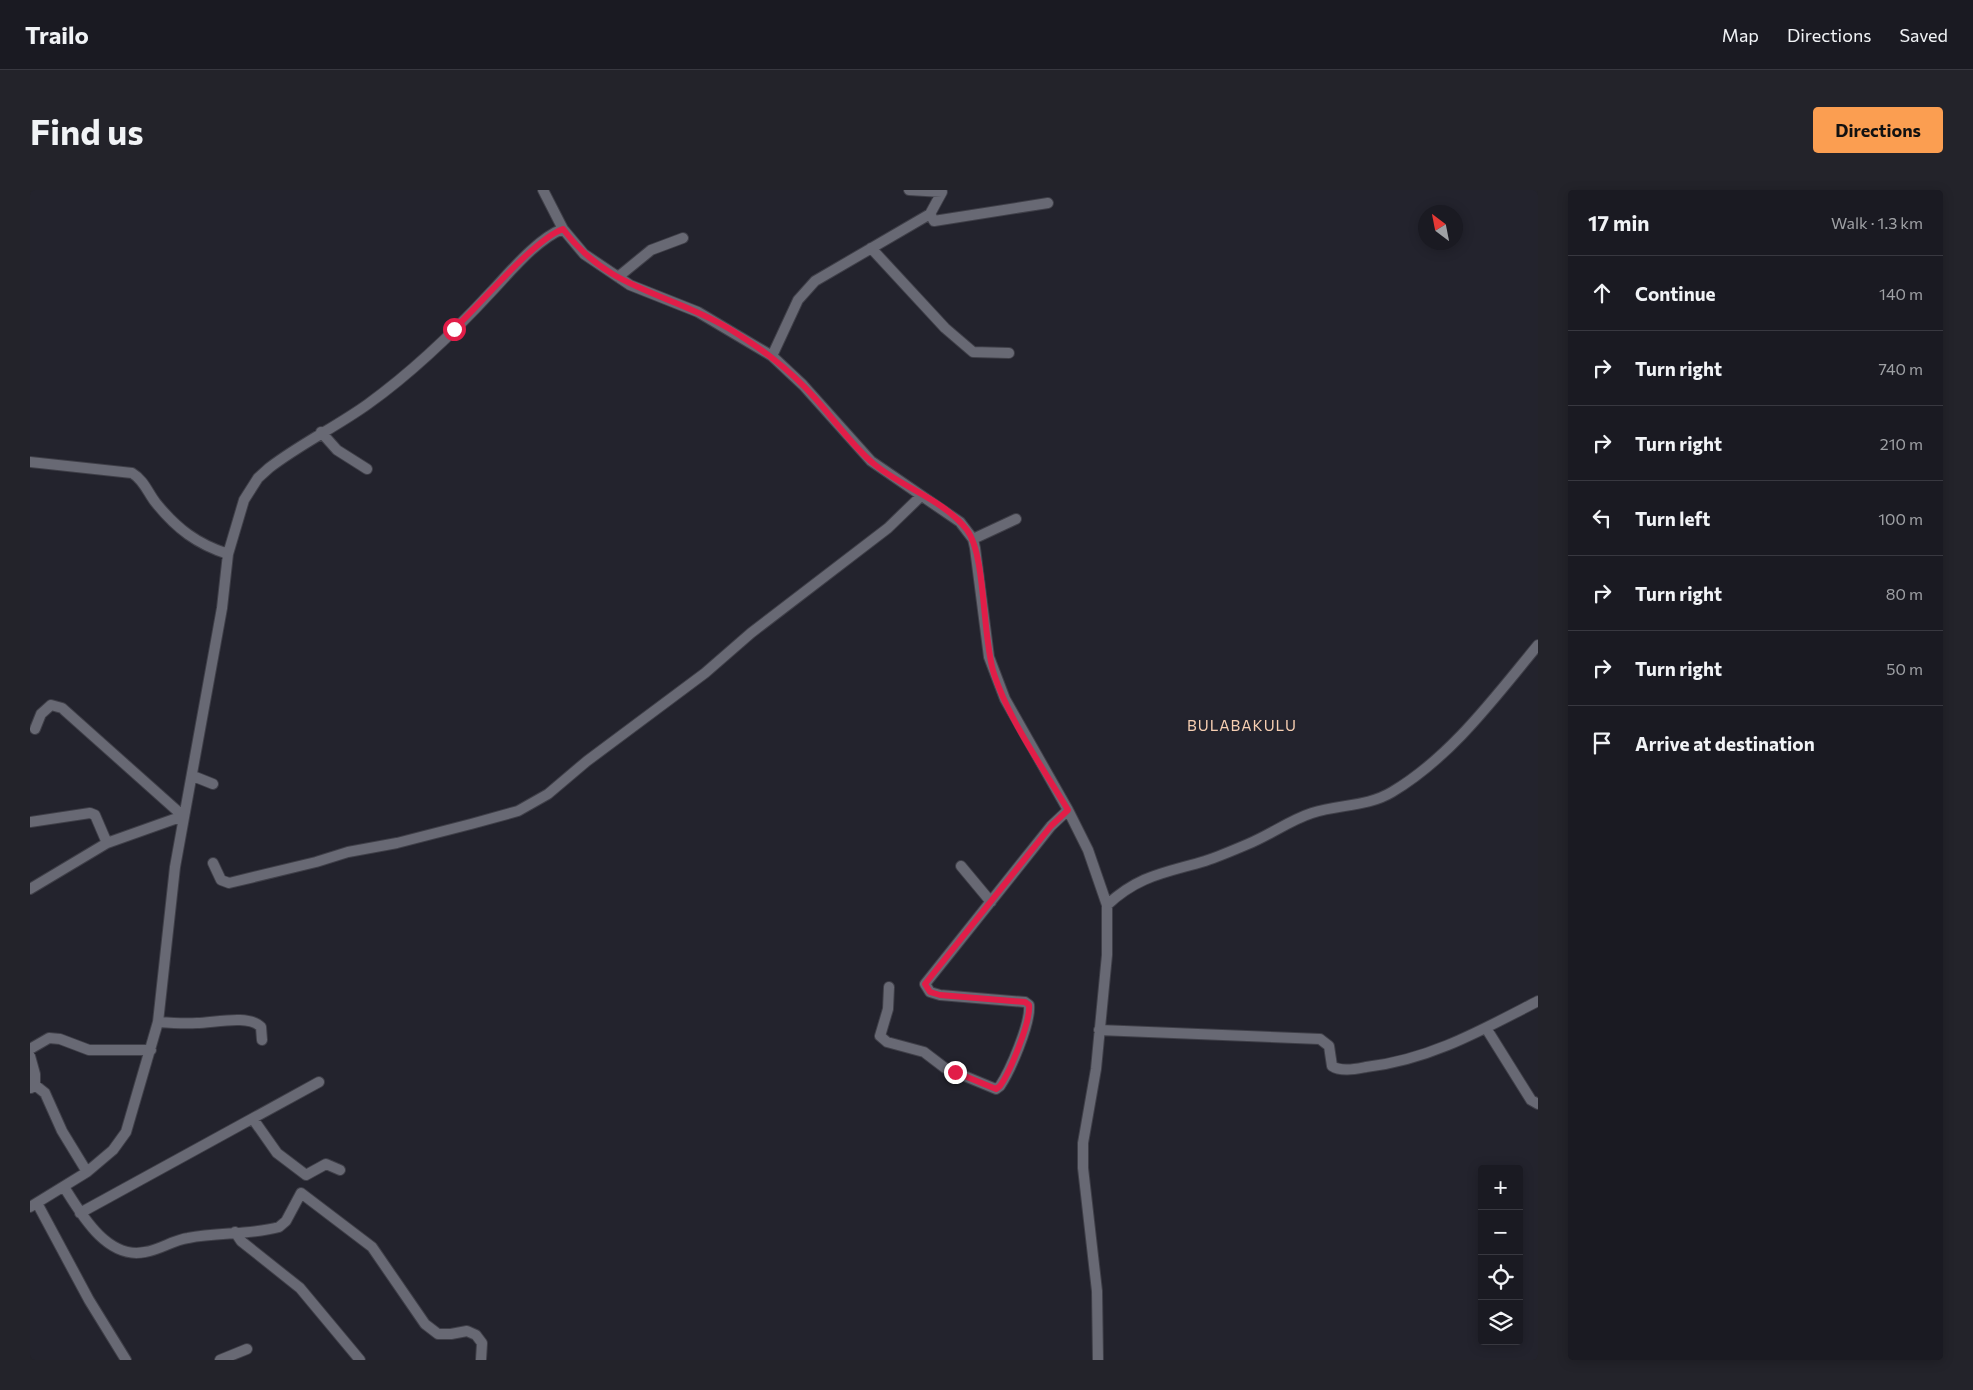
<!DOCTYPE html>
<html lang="en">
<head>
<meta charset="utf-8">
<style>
	body { margin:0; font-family:Commissioner,sans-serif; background:#23232a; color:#f1f3f6 }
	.controls { position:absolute; right:15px; bottom:15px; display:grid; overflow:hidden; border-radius:5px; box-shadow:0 2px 12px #0003 }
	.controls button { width:45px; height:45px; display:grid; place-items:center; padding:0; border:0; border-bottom:1px solid #383840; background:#1a1a22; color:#f1f3f6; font:25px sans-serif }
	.compass { position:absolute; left:1388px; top:15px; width:45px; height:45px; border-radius:50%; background:#1a1a22; box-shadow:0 2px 12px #0003; rotate:328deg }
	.stop { position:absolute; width:15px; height:15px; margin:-11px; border:4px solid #e11d48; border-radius:50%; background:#fff }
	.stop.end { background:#e11d48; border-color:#fff; box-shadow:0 1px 5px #0008 }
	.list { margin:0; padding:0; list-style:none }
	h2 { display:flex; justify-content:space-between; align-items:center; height:65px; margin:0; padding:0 20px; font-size:21px }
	h2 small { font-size:16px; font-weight:400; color:#9fa1a5 }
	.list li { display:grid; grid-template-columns:32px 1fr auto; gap:15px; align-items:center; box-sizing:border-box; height:75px; padding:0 20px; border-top:1px solid #383840 }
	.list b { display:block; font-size:19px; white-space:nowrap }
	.list em { font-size:16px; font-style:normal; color:#9fa1a5 }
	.icon { flex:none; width:28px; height:28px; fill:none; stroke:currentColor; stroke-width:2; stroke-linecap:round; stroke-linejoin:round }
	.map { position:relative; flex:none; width:1508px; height:1170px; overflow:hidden; border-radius:5px }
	header { display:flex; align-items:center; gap:30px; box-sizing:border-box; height:70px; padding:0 25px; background:#1a1a22; border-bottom:1px solid #383840 }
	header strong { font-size:24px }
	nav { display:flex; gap:28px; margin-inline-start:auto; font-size:18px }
	.intro { display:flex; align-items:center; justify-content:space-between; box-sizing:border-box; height:120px; padding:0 30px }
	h1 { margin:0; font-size:35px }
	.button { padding:12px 22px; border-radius:5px; background:#fb9e51; color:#111; font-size:18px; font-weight:700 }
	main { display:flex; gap:30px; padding:0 30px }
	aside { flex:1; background:#1a1a22; border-radius:5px; box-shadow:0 2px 12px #0003 }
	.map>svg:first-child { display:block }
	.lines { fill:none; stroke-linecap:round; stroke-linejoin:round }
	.minor-casing { stroke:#3f3f48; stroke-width:12 }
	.minor { stroke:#686974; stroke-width:10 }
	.route { stroke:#e11d48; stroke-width:6 }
	.labels { text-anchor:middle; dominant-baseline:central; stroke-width:4; stroke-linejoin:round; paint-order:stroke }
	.quarter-label { font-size:15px; letter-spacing:1px; fill:#f7cfb2; stroke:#23232d }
</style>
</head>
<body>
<header>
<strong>Trailo</strong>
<nav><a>Map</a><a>Directions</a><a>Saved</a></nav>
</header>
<div class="intro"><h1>Find us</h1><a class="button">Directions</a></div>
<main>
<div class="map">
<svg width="1508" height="1170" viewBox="0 0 1508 1170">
	<rect width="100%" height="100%" fill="#23232d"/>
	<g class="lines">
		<g class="minor-casing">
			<path id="minor" d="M513 0 533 39 554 64 600 95 668 122 742 166 773 195 841 271 930 332 943 349 945 358 959 467 975 509 1038 620 1058 660 1077 715V765L1066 879 1053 953V978L1067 1101 1068 1170
				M879 0 912 2 900 24 904 31 1018 13
				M841 58 915 138 943 162 979 163
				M588 87 621 60 653 48
				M742 166 768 110 785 91 900 24
				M291 242 307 260 337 279
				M0 272 102 283C114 290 118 303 126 313 147 339 167 354 198 364
				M943 349 986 329
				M163 586 183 594
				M0 632 60 623 65 625 77 653
				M183 673 191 690 199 693 286 672 318 662 367 653 441 634 488 621 518 604 557 571 675 483 721 443 858 338 891 306
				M931 676 961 712
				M0 699 77 653 153 626 32 518 21 515 11 524 5 539
				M1077 715C1109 685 1135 683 1175 671 1190 666 1204 660 1218 654 1240 645 1260 630 1282 623 1309 614 1337 617 1362 602 1421 567 1465 507 1508 455
				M859 797 858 819 850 846 857 852 894 862 915 878 966 899 970 896C980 881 1001 833 999 815L995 812 910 805 900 802 895 794 1021 636 1038 620
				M128 832C141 833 154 834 167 833 183 833 219 824 231 837L232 850
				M1456 838 1501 910 1508 914
				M1069 840 1290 849 1299 856 1302 876C1311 882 1325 879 1336 877 1399 870 1452 840 1508 811
				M0 859 19 848 30 849 59 860H121
				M0 866 5 884V895L1 898
				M5 895 15 903 32 941 57 982
				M223 929 247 963 276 985 296 974 310 980
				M34 997C51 1024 77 1070 115 1062 130 1060 143 1050 158 1048 188 1042 221 1045 249 1037L256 1031 271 1003 342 1057 395 1134 408 1144H421L437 1141 446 1145 452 1153 451 1170
				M7 1013 59 1110 96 1170
				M0 1017 57 982 83 960 96 942 128 832 145 677 192 418 198 364 214 310 228 288 239 278C270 254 306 237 338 214 381 183 426 140 462 101 480 82 508 48 533 39
				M50 1023 289 892
				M205 1042 211 1051 270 1098 330 1170
				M190 1170 217 1159"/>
		</g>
		<use href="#minor" class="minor"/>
	</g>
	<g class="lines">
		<path class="route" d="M424 139C450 115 503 50 533 39 579 101 638 102 698 138 732 159 758 178 784 207 804 229 821 255 844 274 873 298 914 310 937 340 956 365 952 447 964 484 979 530 1013 578 1038 620L1021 636 895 794 900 802 910 805 995 812 999 815C1001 831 980 882 970 896L966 899 925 882"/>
	</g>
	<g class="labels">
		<g class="quarter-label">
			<text x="1212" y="535">BULABAKULU</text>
		</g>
	</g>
</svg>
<div class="controls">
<button>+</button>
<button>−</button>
<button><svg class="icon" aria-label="locate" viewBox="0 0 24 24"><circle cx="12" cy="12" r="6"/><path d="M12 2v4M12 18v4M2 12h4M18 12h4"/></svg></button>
<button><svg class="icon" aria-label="layers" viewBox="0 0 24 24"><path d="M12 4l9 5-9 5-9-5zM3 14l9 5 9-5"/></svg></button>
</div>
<svg class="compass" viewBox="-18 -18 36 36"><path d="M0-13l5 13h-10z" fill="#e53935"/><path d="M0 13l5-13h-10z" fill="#9fa1a5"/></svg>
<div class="stop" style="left:424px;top:139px"></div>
<div class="stop end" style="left:925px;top:882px"></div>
</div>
<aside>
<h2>17 min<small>Walk · 1.3 km</small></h2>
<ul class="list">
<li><svg class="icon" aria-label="ahead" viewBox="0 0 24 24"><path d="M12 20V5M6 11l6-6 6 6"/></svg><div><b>Continue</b></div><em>140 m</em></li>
<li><svg class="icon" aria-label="right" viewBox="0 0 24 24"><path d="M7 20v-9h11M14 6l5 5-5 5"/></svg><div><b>Turn right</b></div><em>740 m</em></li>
<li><svg class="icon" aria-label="right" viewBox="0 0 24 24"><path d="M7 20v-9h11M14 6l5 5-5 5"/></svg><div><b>Turn right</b></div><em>210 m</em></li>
<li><svg class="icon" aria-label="left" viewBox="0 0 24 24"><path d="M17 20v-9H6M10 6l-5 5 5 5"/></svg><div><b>Turn left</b></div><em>100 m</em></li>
<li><svg class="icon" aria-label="right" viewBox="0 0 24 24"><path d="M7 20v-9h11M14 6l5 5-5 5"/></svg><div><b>Turn right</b></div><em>80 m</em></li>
<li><svg class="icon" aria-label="right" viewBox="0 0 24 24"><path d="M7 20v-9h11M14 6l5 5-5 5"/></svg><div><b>Turn right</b></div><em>50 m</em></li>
<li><svg class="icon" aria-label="arrive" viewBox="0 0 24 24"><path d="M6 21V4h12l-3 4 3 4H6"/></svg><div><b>Arrive at destination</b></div></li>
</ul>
</aside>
</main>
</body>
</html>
